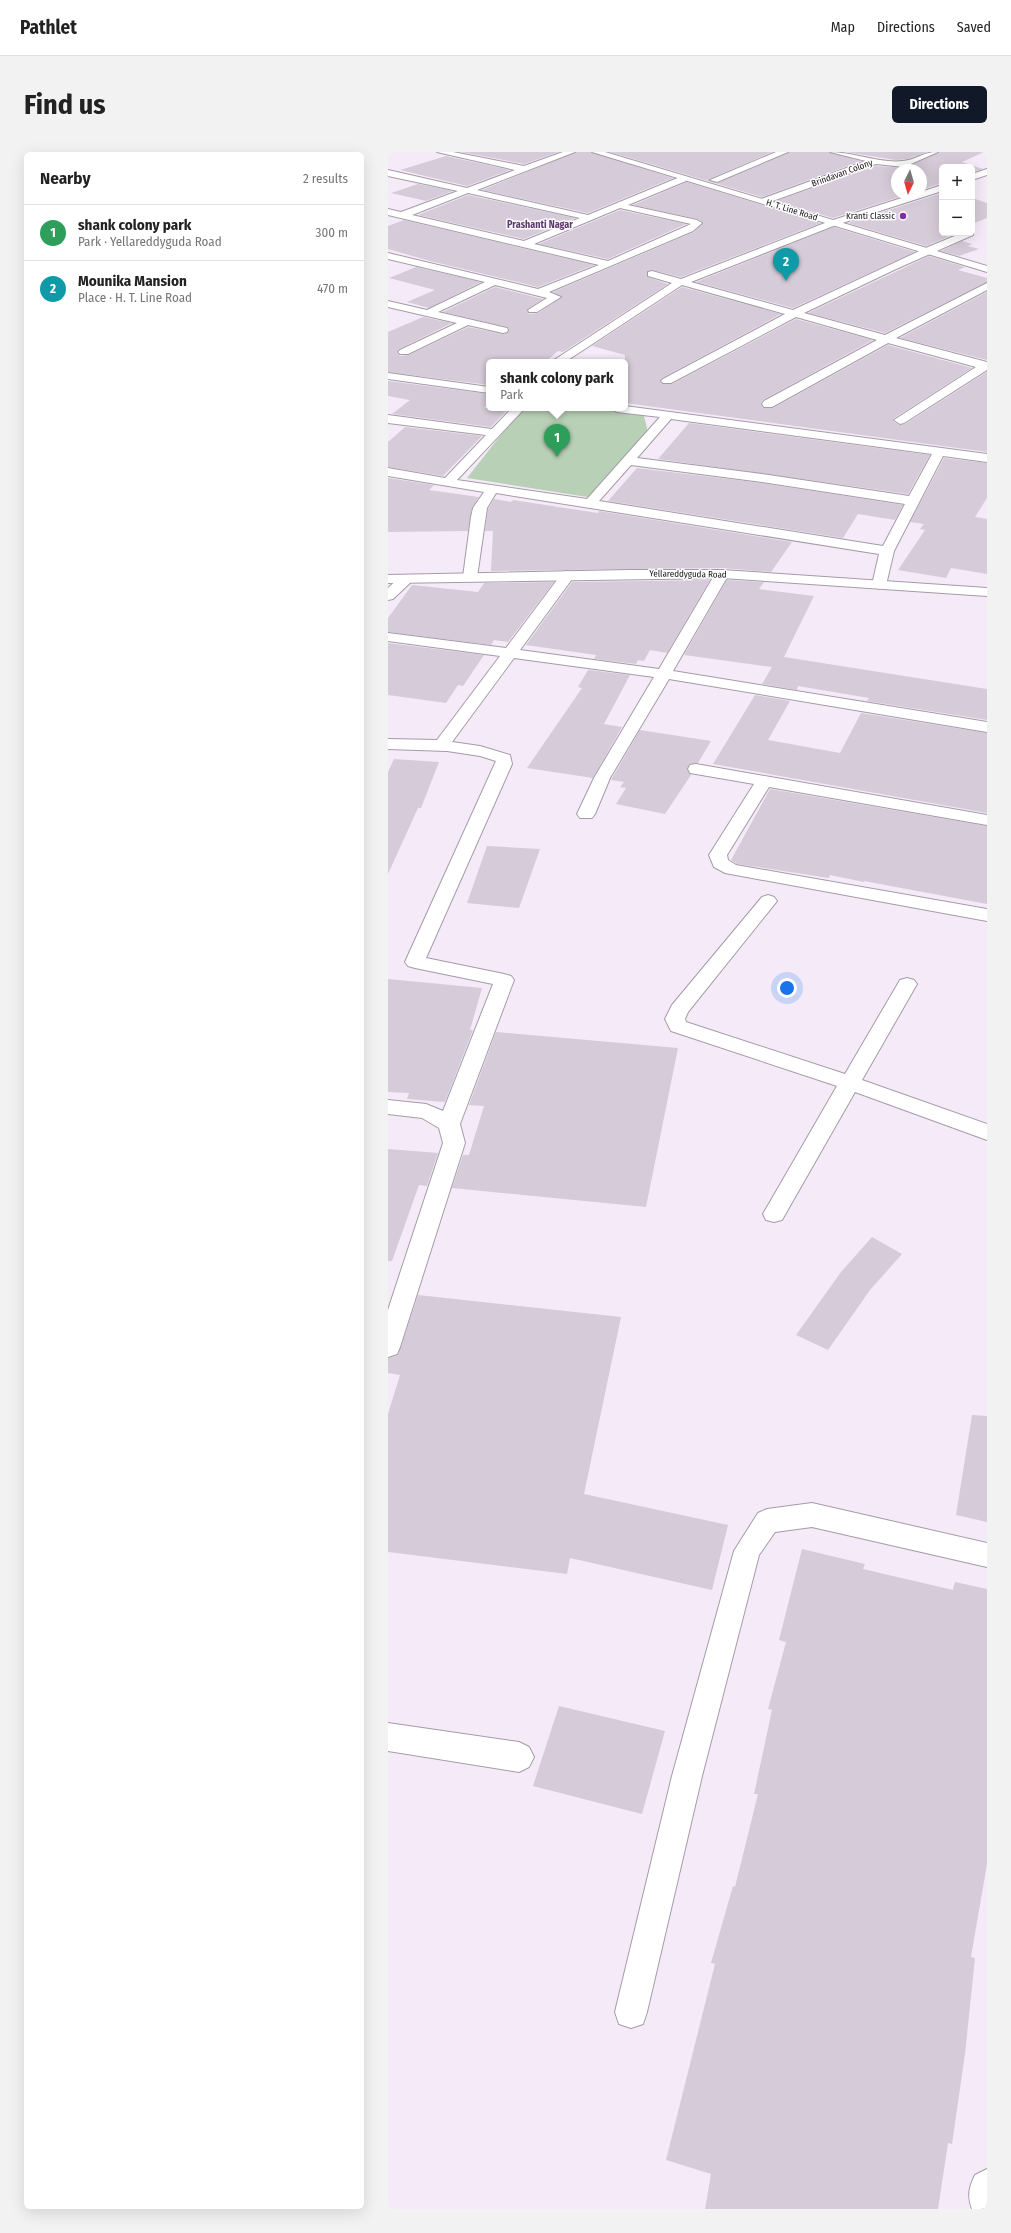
<!DOCTYPE html>
<html lang="en">
<head>
<meta charset="utf-8">
<style>
	body { margin:0; font-family:"Fira Sans Condensed",sans-serif; background:#f2f2f2; color:#222 }
	.controls { position:absolute; right:12px; top:12px; display:grid; overflow:hidden; border-radius:6px; box-shadow:0 4px 16px #0002 }
	.controls button { width:36px; height:36px; display:grid; place-items:center; padding:0; border:0; border-bottom:1px solid #e0e0e0; background:#fff; color:#222; font:20px sans-serif }
	.compass { position:absolute; left:503px; top:12px; width:36px; height:36px; border-radius:50%; background:#fff; box-shadow:0 4px 16px #0002; rotate:185deg }
	.you { position:absolute; left:399px; top:836px; width:14px; height:14px; margin:-10px; border:3px solid #fff; border-radius:50%; background:#1a73e8; box-shadow:0 0 0 6px #1a73e833 }
	.badge { display:grid; place-items:center; width:26px; height:26px; border-radius:50%; background:#111827; color:#fff; font-size:13px; font-weight:700 }
	.pin { position:absolute; translate:-50% -33px; filter:drop-shadow(0 1px 2px #0008) }
	.pin::after { content:''; position:absolute; top:21px; width:14px; height:12px; background:inherit; clip-path:polygon(0 0,100% 0,50% 100%) }
	.popup { position:absolute; left:98px; top:207px; width:142px; height:52px; box-sizing:border-box; display:grid; place-content:center; border-radius:6px; background:#fff; filter:drop-shadow(0 1px 3px #0005); font-size:13px; white-space:nowrap; color:#767676 }
	.popup b { font-size:15px; color:#222 }
	.popup::after { content:''; position:absolute; left:50%; top:100%; margin-left:-8px; border:8px solid transparent; border-top-color:#fff }
	.list { margin:0; padding:0; list-style:none }
	h2 { display:flex; justify-content:space-between; align-items:center; height:52px; margin:0; padding:0 16px; font-size:17px }
	h2 small { font-size:13px; font-weight:400; color:#767676 }
	.list li { display:grid; grid-template-columns:26px 1fr auto; gap:12px; align-items:center; box-sizing:border-box; height:56px; padding:0 16px; border-top:1px solid #e0e0e0 }
	.list b { display:block; font-size:15px; white-space:nowrap }
	.list p { margin:0; font-size:13px; white-space:nowrap; color:#767676 }
	.list em { font-size:13px; font-style:normal; color:#767676 }
	.map { position:relative; flex:none; width:599px; height:2057px; overflow:hidden; border-radius:6px }
	header { display:flex; align-items:center; gap:24px; box-sizing:border-box; height:56px; padding:0 20px; background:#fff; border-bottom:1px solid #e0e0e0 }
	header strong { font-size:19px }
	nav { display:flex; gap:22px; margin-inline-start:auto; font-size:14px }
	.intro { display:flex; align-items:center; justify-content:space-between; box-sizing:border-box; height:96px; padding:0 24px }
	h1 { margin:0; font-size:28px }
	.button { padding:10px 18px; border-radius:6px; background:#111827; color:#fff; font-size:14px; font-weight:700 }
	main { display:flex; gap:24px; padding:0 24px }
	aside { flex:1; background:#fff; border-radius:6px; box-shadow:0 4px 16px #0002 }
	.map>svg:first-child { display:block }
	.green { fill:#b8d0b5 }
	.building { fill:#d6cbd8 }
	.lines { fill:none; stroke-linecap:round; stroke-linejoin:round }
	.minor-casing { stroke:#a59ba7; stroke-width:2 }
	.tertiary-casing { stroke:#a59ba7; stroke-width:2 }
	.minor { fill:#fff; fill-rule:evenodd }
	.tertiary { fill:#fff; fill-rule:evenodd }
	.poi-dot { fill:#7e2e9e; stroke:#fff; stroke-width:1.5 }
	.labels { text-anchor:middle; dominant-baseline:central; stroke-width:3; stroke-linejoin:round; paint-order:stroke }
	.far-street-label { font-size:9px; fill:#191519; stroke:#fff }
	.far-poi-label { font-size:9px; fill:#191519; stroke:#fff; text-anchor:end }
	.far-neighbourhood-label { font-size:10px; font-weight:bold; fill:#5f3870; stroke:#fff }
</style>
</head>
<body>
<header>
<strong>Pathlet</strong>
<nav><a>Map</a><a>Directions</a><a>Saved</a></nav>
</header>
<div class="intro"><h1>Find us</h1><a class="button">Directions</a></div>
<main>
<aside>
<h2>Nearby<small>2 results</small></h2>
<ul class="list">
<li><span class="badge" style="background:#2e9e5b">1</span><div><b>shank colony park</b><p>Park · Yellareddyguda Road</p></div><em>300 m</em></li>
<li><span class="badge" style="background:#0f9aa8">2</span><div><b>Mounika Mansion</b><p>Place · H. T. Line Road</p></div><em>470 m</em></li>
</ul>
</aside>
<div class="map">
<svg width="599" height="2057" viewBox="0 0 599 2057">
	<rect width="100%" height="100%" fill="#f5ebf8"/>
	<path class="green" d="M134 256H219L256 264 261 284 206 346 79 326Z"/>
	<path class="building" d="M73 0H171L136 12Z
		M188 0H203L285 26 200 61 94 38Z
		M222 0H384L321 27 329 31 401 0H441L473 9 374 45Z
		M458 0H539L519 7 507 8Z
		M551 0H596L574 10 595 17 584 20V15H554V31L533 38V18H509V42H521L445 66 388 49 488 14 517 16Z
		M58 4 122 18 79 34 12 18Z
		M299 30 433 71 293 125 264 118 260 119V125L280 132 175 200 170 199 157 210H101V233L0 220V180L35 165 64 171 11 197 8 200 12 204 21 203 80 175 115 182 119 181 121 177 119 175 55 160 107 135 155 147 139 158 141 162 150 161 174 145 165 140 306 80 315 71 310 67 245 53Z
		M30 32 65 39 38 49 3 41Z
		M554 41V81H562L555 83 560 85 538 94 460 71Z
		M80 43 187 66 136 87 30 63Z
		M584 46 599 51V66L584 72Z
		M232 58 298 72 220 107 151 92Z
		M16 68 206 113 150 135 42 109 0 97V74Z
		M446 75 527 100 405 156 308 130Z
		M574 89 584 92 580 94 591 97 571 104 553 99Z
		M541 104 577 115 570 118 599 126V130L497 181 420 161Z
		M28 115 93 130 41 156 19 150 47 138 1 126Z
		M294 135 393 162 274 226 272 229 274 232H284L408 167 485 188 375 248 373 251 375 256H385L500 193 584 216 505 267V269L511 273 517 272 599 220V300L237 251V203L204 194Z
		M599 140V208L512 186Z
		M0 229 101 242V252L96 256H121L103 275 4 262 22 248 0 244Z
		M301 271 542 303 520 342 270 307Z
		M17 275 94 284 55 324 0 315V290Z
		M556 306 599 311V346L587 365 599 367V422L563 416 558 426 510 418 537 378 532 377 536 372 522 370Z
		M249 316 374 331 515 353 507 368 470 362 455 386 220 349Z
		M0 326 46 333 41 338 91 345 84 356 80 379 0 380Z
		M106 347 123 350 125 348 210 361 211 359 404 390 383 420 334 416 103 419 105 379H97L100 357Z
		M322 428 279 501 262 498 256 509 250 508 248 512 206 507 208 503 138 493 184 430Z
		M339 428 376 430 371 437 426 444 396 505 599 537V568L479 549 481 546 410 534 409 538 374 532 384 515 296 503Z
		M166 430 120 490 106 488 103 493 0 480V466L24 433 90 440 96 431Z
		M0 491 96 503 75 534 70 533 58 551 0 543Z
		M200 518 242 523 216 572 234 575 205 626 139 616 194 536 190 535Z
		M367 543 402 549 380 588 452 601 473 561 599 581V661L325 612Z
		M252 578 323 589 310 611 301 612 299 618 303 623 277 662 228 652 238 636 232 635 236 630 223 628Z
		M6 607 51 610 33 656H30L0 722V620Z
		M382 637 599 674V752L476 729V730L442 723 441 726 349 712 343 708Z
		M99 694 152 697 131 756 79 751Z
		M0 827 94 836 82 878H85L57 950 19 947 21 941 0 940Z
		M108 880 290 896 258 1055 64 1036 75 1003H81L96 954 81 953Z
		M0 997 50 1001 39 1034 31 1033 4 1109H0Z
		M484 1085 514 1102 482 1138 440 1198 408 1183 453 1120Z
		M30 1143 233 1165 196 1342 340 1373 324 1438 182 1406 179 1422 0 1400V1262L12 1223 0 1221V1206L10 1203Z
		M584 1263 599 1264V1370L568 1363Z
		M414 1397 477 1412 475 1417 565 1438 567 1430 599 1437V1712L583 1805 587 1806 577 1902 564 1992 560 1991 550 2057H317L323 2022 278 2008 327 1812 323 1811 345 1734 347 1735 370 1642H366L384 1558 380 1557 398 1490 391 1488Z
		M171 1554 277 1579 254 1662 145 1634Z"/>
	<g class="lines">
		<g class="minor-casing">
			<path id="minor" d="M49 0H65L136 14 175 0H187L89 38 200 63 292 25H298V29L240 53 309 68 314 71 305 79 161 140 173 145 149 160H141L140 158 159 146 107 133 50 160 119 176 120 178 119 180 115 181 80 173 20 202H12L10 200 12 198 69 171 0 155V149L39 158 97 130 0 107V101L150 137 211 113 0 63V57L13 60 70 39 0 24V18L79 36 127 18ZM80 41 192 66 136 89 24 63ZM232 56 303 72 220 109 146 92Z
				M388 0H400L329 30 322 28Z
				M442 0C465 0 494 12 515 9 528 8 534 0 550 0L516 15 488 12 379 51H373V47L478 9Z
				M599 17V23L584 28V22Z
				M554 33V39L448 73 303 130 405 158 540 95 574 81H584L585 79V83L508 117 416 161 497 183 599 131V138L508 186 599 210V218L516 271 512 272 506 268 588 215 500 191 384 255H376L374 252 376 249 489 188 408 165 283 231H275L273 229 275 227 397 162 294 133 177 210H163L284 131 260 124V120L264 119 293 127 442 69 526 42H533V40Z
				M0 221 101 235V241L0 227Z
				M237 254 599 302V310L555 304 506 399 498 433 491 437 484 433 491 402 108 341 99 356 89 425 82 429 75 425 83 365 85 356 96 340 0 324V316L57 326 98 283 0 271V263L104 277 124 256H137L69 328 199 347 272 265 229 260 223 256H237ZM283 267 544 302 521 344 374 322 249 306ZM243 313 374 330 517 352 495 394 211 349Z
				M334 418 341 422 285 519 599 570V580L281 527 222 626 207 662 204 666H192L189 662 206 626 266 525 126 506 64 590 92 594 122 603 124 612 38 806 116 822 123 824 126 828 72 972 77 991 12 1195 9 1202 0 1205V1158L55 991 51 976 34 966 0 962V948L38 952 55 959 105 832 27 816 20 814 17 810 108 609 92 604 59 599 0 597V587L49 588 112 504 0 489V481L118 496 175 420 180 419 187 423 132 498 271 517 327 422Z
				M18 423 25 427 23 430 5 447 0 448V436L13 424Z
				M308 612 599 663V673L381 635 339 703 340 708 348 713 599 757V769L337 721 326 715 321 703 366 632 302 621 300 617 302 613Z
				M380 743 386 745 389 749 300 860 297 867 298 870 457 922 512 828 519 826 526 828 529 832 474 928 599 972V988L467 940 394 1068 386 1070 378 1068 375 1062 449 934 283 879 277 867 284 853 374 745Z
				M424 1351 599 1391V1415L424 1375 387 1380 371 1403 314 1624 259 1860 255 1872 243 1876 231 1872 227 1860 284 1624 346 1399 370 1361 379 1357Z
				M0 1571 131 1590 141 1595 146 1605 141 1615 131 1620 0 1599Z
				M599 2017V2057H584C579 2044 581 2035 587 2023Z"/>
		</g>
		<g class="tertiary-casing">
			<path id="tertiary" d="M204 0H217L599 114V120Z
				M241 418H334L599 436V444L334 426 0 431V423Z"/>
		</g>
		<use href="#minor" class="minor"/>
		<use href="#tertiary" class="tertiary"/>
	</g>
	<circle class="poi-dot" cx="515" cy="64" r="4"/>
	<g class="labels">
		<g class="far-street-label">
			<text transform="translate(454 21) rotate(-20)">Brindavan Colony</text>
			<text transform="translate(404 58) rotate(17)">H. T. Line Road</text>
			<text transform="translate(300 422) rotate(1)">Yellareddyguda Road</text>
		</g>
		<g class="far-poi-label">
			<text x="507" y="64">Kranti Classic</text>
		</g>
		<g class="far-neighbourhood-label">
			<text x="152" y="73">Prashanti Nagar</text>
		</g>
	</g>
</svg>
<div class="controls">
<button>+</button>
<button>−</button>
</div>
<svg class="compass" viewBox="-18 -18 36 36"><path d="M0-13l5 13h-10z" fill="#e53935"/><path d="M0 13l5-13h-10z" fill="#767676"/></svg>
<div class="you"></div>
<div class="pin badge" style="left:169px;top:305px;background:#2e9e5b">1</div>
<div class="popup"><b>shank colony park</b>Park</div>
<div class="pin badge" style="left:398px;top:129px;background:#0f9aa8">2</div>
</div>
</main>
</body>
</html>
